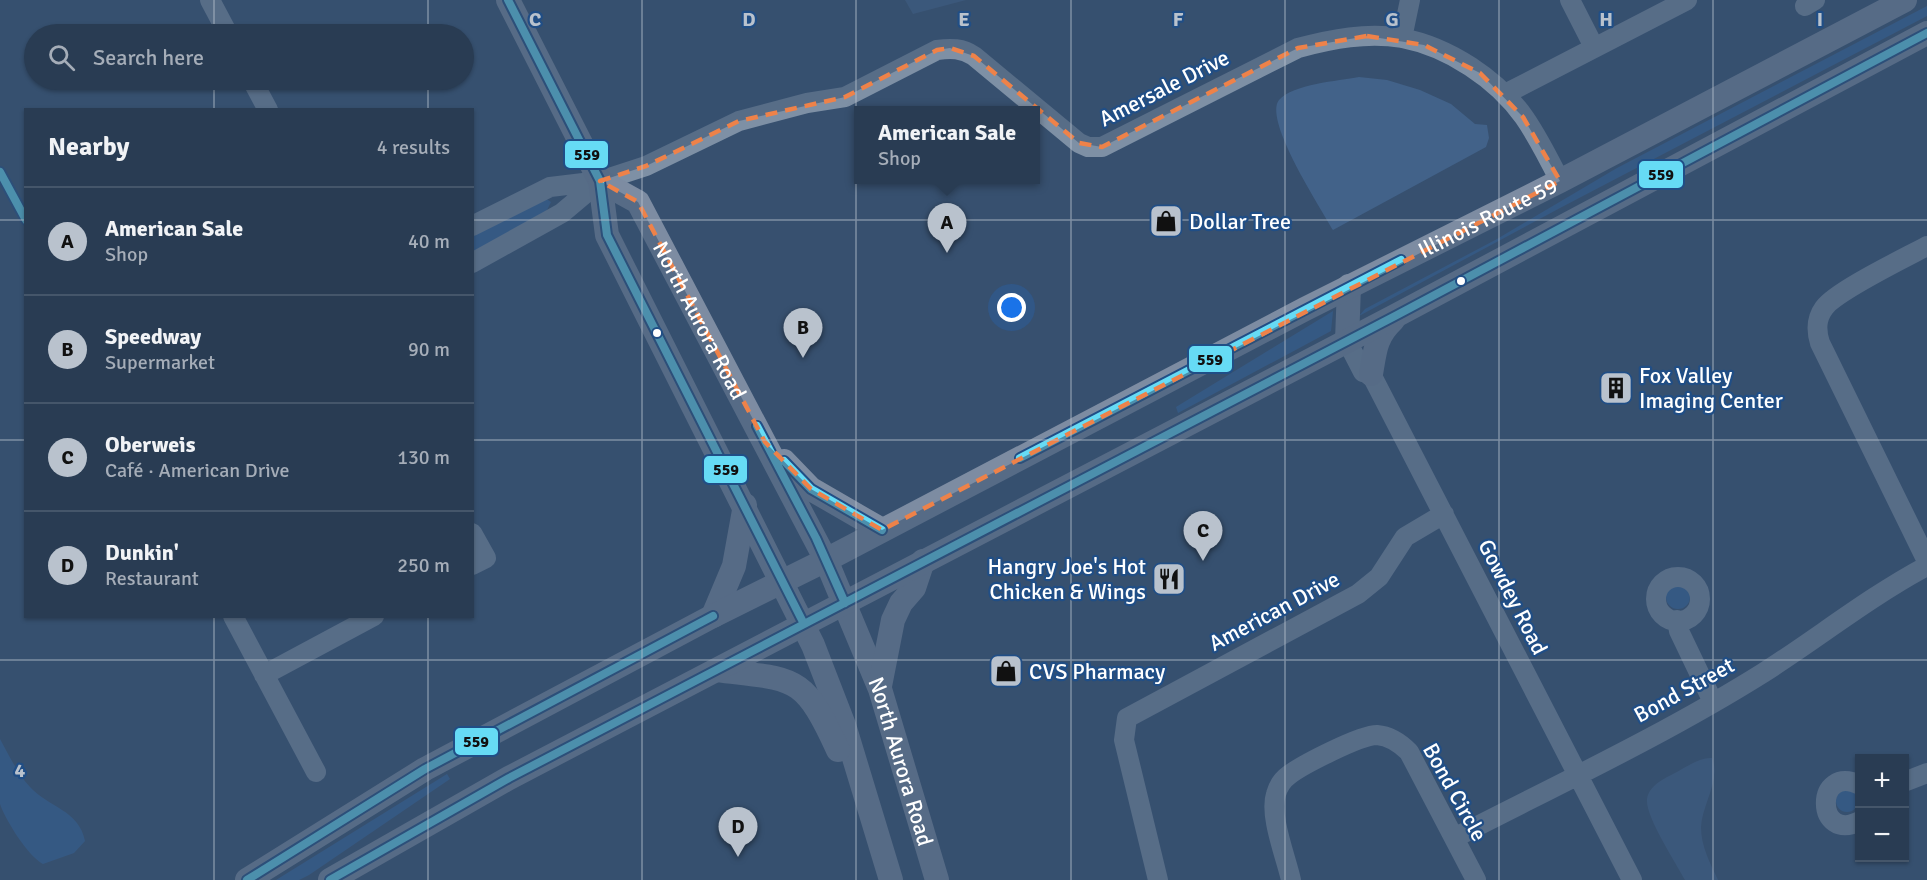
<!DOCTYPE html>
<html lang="en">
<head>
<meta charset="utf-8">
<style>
	body { margin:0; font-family:Signika,sans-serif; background:#31435a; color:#f1f3f6 }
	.controls { position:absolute; right:18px; bottom:18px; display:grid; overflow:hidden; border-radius:0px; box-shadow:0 2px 4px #0004 }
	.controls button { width:54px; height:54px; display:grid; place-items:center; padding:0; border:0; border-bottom:2px solid #45566a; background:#293c53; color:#f1f3f6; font:30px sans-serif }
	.you { position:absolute; left:1012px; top:308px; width:21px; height:21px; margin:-15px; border:4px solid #fff; border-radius:50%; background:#1a73e8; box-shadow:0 0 0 9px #1a73e833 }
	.badge { display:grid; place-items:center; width:39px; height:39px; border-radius:50%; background:#b9c2cd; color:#111; font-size:20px; font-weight:700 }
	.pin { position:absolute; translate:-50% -50px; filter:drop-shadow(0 2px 3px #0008) }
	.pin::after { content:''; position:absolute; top:32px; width:21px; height:18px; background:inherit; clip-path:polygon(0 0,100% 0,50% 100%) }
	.popup { position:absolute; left:854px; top:106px; width:186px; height:78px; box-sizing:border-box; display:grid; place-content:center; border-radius:0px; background:#293c53; filter:drop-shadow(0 2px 4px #0005); font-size:20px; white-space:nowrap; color:#a5adb8 }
	.popup b { font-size:22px; color:#f1f3f6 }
	.popup::after { content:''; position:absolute; left:50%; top:100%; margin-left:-12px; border:12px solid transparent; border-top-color:#293c53 }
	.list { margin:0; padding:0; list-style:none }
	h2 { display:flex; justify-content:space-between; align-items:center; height:78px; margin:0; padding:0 24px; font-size:26px }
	h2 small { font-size:20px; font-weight:400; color:#a5adb8 }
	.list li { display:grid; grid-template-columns:39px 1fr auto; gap:18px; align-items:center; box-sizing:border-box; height:108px; padding:0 24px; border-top:2px solid #45566a }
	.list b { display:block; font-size:22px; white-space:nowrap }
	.list p { margin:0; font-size:20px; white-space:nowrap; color:#a5adb8 }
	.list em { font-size:20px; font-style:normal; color:#a5adb8 }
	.icon { flex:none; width:33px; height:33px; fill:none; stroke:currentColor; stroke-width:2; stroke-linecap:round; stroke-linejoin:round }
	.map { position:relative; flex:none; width:1927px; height:880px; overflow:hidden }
	.search { position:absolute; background:#293c53; box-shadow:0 2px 4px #0004; left:24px; top:24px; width:450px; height:66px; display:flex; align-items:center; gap:15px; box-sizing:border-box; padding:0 21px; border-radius:33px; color:#a5adb8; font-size:22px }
	.panel { position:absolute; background:#293c53; box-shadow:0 2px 4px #0004; left:24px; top:108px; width:450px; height:510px; border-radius:0px }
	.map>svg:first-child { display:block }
	.green { fill:#34659c }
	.water { fill:#426289 }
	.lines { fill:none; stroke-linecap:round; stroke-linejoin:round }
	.minor { stroke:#7e90a5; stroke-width:20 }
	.major { stroke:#7d8ca2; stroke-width:24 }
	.bus-1-casing { stroke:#204e86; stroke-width:12 }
	.bus-1 { stroke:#66dbf5; stroke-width:8 }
	.marked { fill:none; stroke:#ee8249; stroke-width:4.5; stroke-dasharray:12 8; stroke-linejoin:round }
	.grid { fill:none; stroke:#b9c2cd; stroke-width:1.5; stroke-opacity:0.55 }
	.bus-dot { fill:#fff; stroke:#204e86; stroke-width:2 }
	.labels { text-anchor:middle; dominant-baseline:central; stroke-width:4.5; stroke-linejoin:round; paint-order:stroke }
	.street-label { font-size:22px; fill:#fff; stroke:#204e86 }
	.poi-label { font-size:22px; fill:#fff; stroke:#204e86; text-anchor:start }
	.grid-label { font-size:20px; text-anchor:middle; font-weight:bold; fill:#b9c2cd; stroke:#204e86; stroke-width:4.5; stroke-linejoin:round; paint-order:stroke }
	.line-badge { stroke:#204e86; stroke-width:2 }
	.pale-badge-label { font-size:16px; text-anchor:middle; font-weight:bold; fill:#111 }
</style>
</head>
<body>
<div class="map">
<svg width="1927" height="880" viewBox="0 0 1927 880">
	<rect width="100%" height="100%" fill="#37506f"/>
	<path class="green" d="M1927 6V16L1560 208 1359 316 1365 309 1497 239 1617 168Z
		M545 198 551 202 547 210 473 255V231Z
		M1333 311 1331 331 1178 413 1176 407Z
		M1666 597a12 12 0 1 1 24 0a12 12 0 1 1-24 0Z
		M0 739C9 755 17 773 30 787 48 807 79 810 85 841L74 853 43 864C28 856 6 821 0 804 0 789 0 756 0 739Z
		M447 774 450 779 309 875 299 880H276Z
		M1836 801a11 11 0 1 1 22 0a11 11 0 1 1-22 0Z"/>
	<path class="water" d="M905 0H966L913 14Z
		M1359 77 1387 80 1420 90 1451 104 1475 124 1487 125 1489 138 1486 147 1333 230C1321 208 1263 120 1279 100 1293 84 1338 81 1359 77Z
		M1712 758C1721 780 1702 805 1701 827 1701 846 1710 863 1718 880H1685C1676 863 1645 816 1647 799 1649 786 1663 779 1673 774 1685 768 1699 757 1712 758Z"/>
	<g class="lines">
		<path class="minor" d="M210 0 228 34
			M1570 0 1594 47
			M1805 6 1815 0
			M1402 38 1410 0
			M252 80 268 110
			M1505 94 1687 0
			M472 226 550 187 600 181 646 166 739 121 807 103 845 97 937 50C951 48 962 48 974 56L1079 143 1088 147H1102L1298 48C1332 39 1367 32 1402 38 1449 47 1497 79 1524 117 1538 137 1549 159 1560 181
			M1927 246C1905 258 1836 291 1824 308 1816 319 1816 330 1820 343L1927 561
			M472 263 562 213 600 181
			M1347 341 1363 372 1371 374 1632 880
			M472 533 486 558 472 565
			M1656 599a22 22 0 1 1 44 0a22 22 0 1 1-44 0Z
			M233 616 316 772
			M1677 620 1679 631 1713 702
			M264 675 374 616
			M1904 782 1927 773
			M1860 785C1814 763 1815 844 1860 821
			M1454 838C1557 785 1664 735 1763 673 1818 638 1869 597 1927 566
			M1158 880 1124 740 1127 718 1358 594 1379 577 1405 537 1444 514
			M1291 880C1286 857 1269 816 1276 794 1278 787 1282 780 1289 775 1302 765 1360 735 1377 735 1389 736 1400 743 1409 752L1476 880"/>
		<g class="major">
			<path d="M508 0 600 181 607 235 813 645 844 725 891 880"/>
			<path id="s1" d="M600 181 638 202 826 560 880 689 937 880"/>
			<path d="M1347 341 1349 286"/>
			<path d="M1371 374C1375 351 1375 337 1393 320"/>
			<path d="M784 461 811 489 882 530"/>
			<path d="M713 616 734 566 745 505"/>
			<path d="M717 670C795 680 803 673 838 750"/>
			<path d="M880 686 893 620 901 603 914 588 923 561"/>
			<path id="s2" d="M247 880 425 769 713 616 826 560 1305 309 1560 181 1905 0"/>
			<path d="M330 880 509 778 1397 315 1927 33"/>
		</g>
		<g class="bus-1-casing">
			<path id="bus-1" d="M508 0 600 181 607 235 804 624
				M0 172 26 220
				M757 426 816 538 845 603
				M1020 458 1401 260
				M784 461 811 489 882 530
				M247 880 425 769 713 616
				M330 880 509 778 1397 315 1927 33"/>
		</g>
		<use href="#bus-1" class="bus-1"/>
	</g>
	<path d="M0 0H1927V880H0ZM1367 36 1424 45 1480 73 1523 117 1560 181 882 530 811 489 765 442 638 202 600 181 646 166 739 121 845 97 937 50 950 48 974 56 1079 143 1102 147 1298 48Z" fill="#37506f" fill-opacity=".55" fill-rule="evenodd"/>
	<path class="marked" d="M1367 36 1424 45 1480 73 1523 117 1560 181 882 530 811 489 765 442 638 202 600 181 646 166 739 121 845 97 937 50 950 48 974 56 1079 143 1102 147 1298 48Z"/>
	<path class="grid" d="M214 0V34M428 0V34M642 0V880M856 0V880M1071 0V880M1285 0V880M1499 0V880M1713 0V880M214 80V110M428 80V110M0 220H26M472 220H1927M0 440H26M472 440H1927M214 616V880M428 616V880M0 660H1927"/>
	<defs>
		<g id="shop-square" transform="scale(1.725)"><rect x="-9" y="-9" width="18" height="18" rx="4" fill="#b9c2cd" stroke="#204e86"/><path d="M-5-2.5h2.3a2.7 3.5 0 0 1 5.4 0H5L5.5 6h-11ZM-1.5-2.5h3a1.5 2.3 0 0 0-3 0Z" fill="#111"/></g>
		<g id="building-square" transform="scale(1.725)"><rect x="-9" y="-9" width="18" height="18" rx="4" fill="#b9c2cd" stroke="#204e86"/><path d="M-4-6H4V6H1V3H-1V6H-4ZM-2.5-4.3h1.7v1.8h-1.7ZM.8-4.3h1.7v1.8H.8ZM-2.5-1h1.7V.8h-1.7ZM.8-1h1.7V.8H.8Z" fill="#111"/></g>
		<g id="restaurant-square" transform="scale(1.725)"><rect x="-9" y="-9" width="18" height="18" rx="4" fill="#b9c2cd" stroke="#204e86"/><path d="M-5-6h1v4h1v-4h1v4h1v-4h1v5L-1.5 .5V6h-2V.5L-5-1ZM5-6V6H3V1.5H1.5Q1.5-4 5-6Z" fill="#111"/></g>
	</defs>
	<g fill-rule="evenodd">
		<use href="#shop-square" x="1166" y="221"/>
		<use href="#building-square" x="1616" y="388"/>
		<use href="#restaurant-square" x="1169" y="579"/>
		<use href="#shop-square" x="1006" y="671"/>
	</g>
	<g class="bus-dot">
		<circle cx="1461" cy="281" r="5"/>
		<circle cx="657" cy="333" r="5"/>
	</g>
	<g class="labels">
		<g class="street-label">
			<text transform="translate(1164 88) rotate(-27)">Amersale Drive</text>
			<text stroke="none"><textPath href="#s2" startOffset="1407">Illinois Route 59</textPath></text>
			<text stroke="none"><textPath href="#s1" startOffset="177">North Aurora Road</textPath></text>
			<text transform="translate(1513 597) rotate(63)">Gowdey Road</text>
			<text transform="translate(1274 611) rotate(-28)">American Drive</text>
			<text transform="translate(1684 690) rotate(-29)">Bond Street</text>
			<text stroke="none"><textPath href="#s1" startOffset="663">North Aurora Road</textPath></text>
			<text transform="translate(1455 792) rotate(61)">Bond Circle</text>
		</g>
		<g class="poi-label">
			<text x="1189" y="221">Dollar Tree</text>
			<text x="1639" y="375">Fox Valley<tspan x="1639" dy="25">Imaging Center</tspan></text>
			<text x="1146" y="566" text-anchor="end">Hangry Joe's Hot<tspan x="1146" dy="25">Chicken &amp; Wings</tspan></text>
			<text x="1029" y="671">CVS Pharmacy</text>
		</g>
	</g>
	<g class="grid-label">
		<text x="535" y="26">C</text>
		<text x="749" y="26">D</text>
		<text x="964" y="26">E</text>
		<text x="1178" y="26">F</text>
		<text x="1392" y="26">G</text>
		<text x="1606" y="26">H</text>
		<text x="1820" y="26">I</text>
		<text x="20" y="777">4</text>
	</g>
	<g class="line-badge">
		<rect x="564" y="140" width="45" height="29" rx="6" fill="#66dbf5"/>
		<rect x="1638" y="160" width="46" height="29" rx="6" fill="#66dbf5"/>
		<rect x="1188" y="345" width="45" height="28" rx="6" fill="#66dbf5"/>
		<rect x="703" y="455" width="45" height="29" rx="6" fill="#66dbf5"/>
		<rect x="454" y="727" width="45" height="29" rx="6" fill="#66dbf5"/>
	</g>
	<g class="pale-badge-label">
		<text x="587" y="160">559</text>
		<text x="1661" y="180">559</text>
		<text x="1210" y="365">559</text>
		<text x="726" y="475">559</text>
		<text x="476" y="747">559</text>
	</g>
</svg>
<div class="controls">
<button>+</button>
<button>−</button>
</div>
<div class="you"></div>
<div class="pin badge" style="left:947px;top:253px">A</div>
<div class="popup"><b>American Sale</b>Shop</div>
<div class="pin badge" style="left:803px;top:358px">B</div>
<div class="pin badge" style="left:1203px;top:561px">C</div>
<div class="pin badge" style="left:738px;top:857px">D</div>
<div class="search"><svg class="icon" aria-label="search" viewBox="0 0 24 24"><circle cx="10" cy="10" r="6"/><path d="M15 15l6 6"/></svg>Search here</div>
<section class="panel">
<h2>Nearby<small>4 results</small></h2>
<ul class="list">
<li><span class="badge">A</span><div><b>American Sale</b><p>Shop</p></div><em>40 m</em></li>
<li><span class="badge">B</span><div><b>Speedway</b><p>Supermarket</p></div><em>90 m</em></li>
<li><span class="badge">C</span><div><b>Oberweis</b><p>Café · American Drive</p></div><em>130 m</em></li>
<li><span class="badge">D</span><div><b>Dunkin'</b><p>Restaurant</p></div><em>250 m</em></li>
</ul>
</section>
</div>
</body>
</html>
